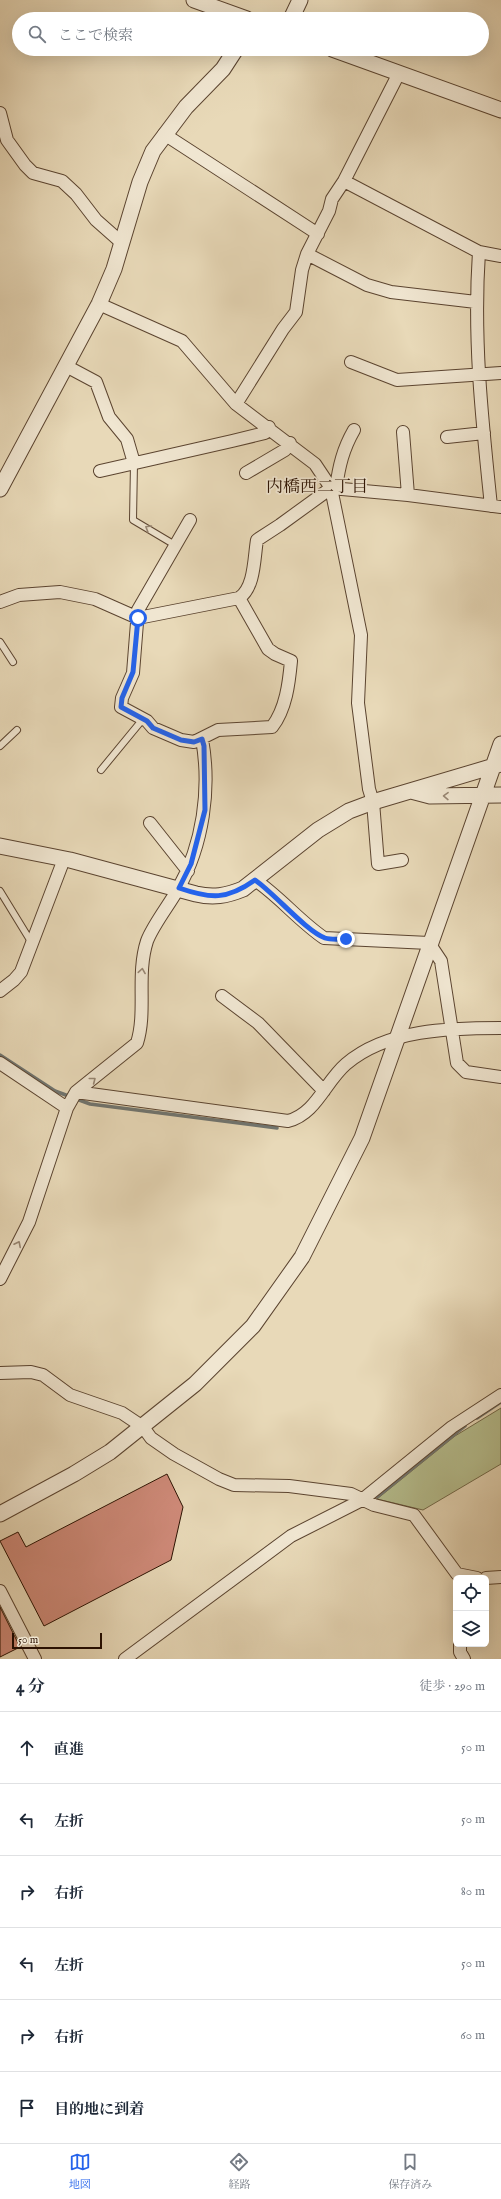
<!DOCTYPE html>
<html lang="ja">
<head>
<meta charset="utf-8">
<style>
	body { margin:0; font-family:"IM FELL English","Noto Serif JP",serif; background:#f2f2f3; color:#1f2937 }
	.controls { position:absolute; right:12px; bottom:12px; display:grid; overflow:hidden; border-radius:6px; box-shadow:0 4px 16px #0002 }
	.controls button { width:36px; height:36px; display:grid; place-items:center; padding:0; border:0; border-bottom:1px solid #e0e1e3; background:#fff; color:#1f2937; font:20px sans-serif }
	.scale { position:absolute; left:12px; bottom:10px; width:90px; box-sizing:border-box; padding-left:4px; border:2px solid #2c1202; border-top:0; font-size:11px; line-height:14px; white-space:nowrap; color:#2c1202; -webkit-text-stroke:3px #f0e6d1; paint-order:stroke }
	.stop { position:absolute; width:12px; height:12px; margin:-9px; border:3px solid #2563eb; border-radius:50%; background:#fff }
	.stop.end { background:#2563eb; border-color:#fff; box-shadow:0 1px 4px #0008 }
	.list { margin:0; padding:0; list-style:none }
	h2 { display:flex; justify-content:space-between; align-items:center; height:52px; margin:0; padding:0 16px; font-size:17px }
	h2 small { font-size:13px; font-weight:400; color:#747a83 }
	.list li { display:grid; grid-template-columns:26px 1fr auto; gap:12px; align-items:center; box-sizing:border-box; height:72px; padding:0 16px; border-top:1px solid #e0e1e3 }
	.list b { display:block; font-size:15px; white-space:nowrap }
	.list em { font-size:13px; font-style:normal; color:#747a83 }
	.icon { flex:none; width:22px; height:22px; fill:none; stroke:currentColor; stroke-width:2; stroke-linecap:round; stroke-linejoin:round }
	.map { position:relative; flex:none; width:501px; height:1659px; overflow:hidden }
	.search { position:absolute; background:#fff; box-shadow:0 4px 16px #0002; left:12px; right:12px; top:12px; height:44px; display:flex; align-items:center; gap:10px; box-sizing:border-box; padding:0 14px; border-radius:22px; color:#747a83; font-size:15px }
	.sheet { height:484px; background:#fff }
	nav { display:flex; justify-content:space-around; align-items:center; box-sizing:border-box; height:56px; border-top:1px solid #e0e1e3; background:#fff; font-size:11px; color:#747a83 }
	nav a { display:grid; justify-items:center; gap:2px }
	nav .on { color:#2563eb }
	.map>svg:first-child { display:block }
	.green { fill:#b6bf8f; stroke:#716848 }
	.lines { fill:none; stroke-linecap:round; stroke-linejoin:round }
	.stream { stroke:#707570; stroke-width:3.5 }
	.building { fill:#cf8a79; stroke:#2c1202 }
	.service-casing { stroke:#5b4430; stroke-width:8 }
	.minor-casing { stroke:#5b4430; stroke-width:14 }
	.tertiary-casing { stroke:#5b4430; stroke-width:17 }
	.service { stroke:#f0e6d1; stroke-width:6 }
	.minor { stroke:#f0e6d1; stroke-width:12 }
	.tertiary { stroke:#f0e6d1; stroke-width:15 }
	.oneway { stroke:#988774 }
	.route { stroke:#2563eb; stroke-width:5 }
	.labels { text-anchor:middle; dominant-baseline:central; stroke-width:3.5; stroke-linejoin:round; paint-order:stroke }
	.neighbourhood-label { font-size:17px; fill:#2c1202; stroke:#f0e6d1 }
</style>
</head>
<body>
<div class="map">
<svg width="501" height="1659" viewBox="0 0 501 1659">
	<rect width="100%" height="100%" fill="#e8d9b8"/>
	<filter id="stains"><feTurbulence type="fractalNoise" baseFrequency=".005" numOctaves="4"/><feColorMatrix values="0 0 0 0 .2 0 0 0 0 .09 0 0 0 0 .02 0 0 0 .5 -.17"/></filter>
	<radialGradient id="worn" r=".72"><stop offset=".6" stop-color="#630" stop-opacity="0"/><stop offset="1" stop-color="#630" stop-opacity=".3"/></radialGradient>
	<path class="green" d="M501 1408V1464L423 1510 377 1499 455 1436Z"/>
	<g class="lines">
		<path class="stream" d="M0 1055 55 1091 90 1104 277 1128
			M477 1418 501 1402
			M377 1497 465 1426"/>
	</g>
	<path class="building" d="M167 1474 183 1507 171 1560 44 1626 0 1541 18 1532 26 1547Z
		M0 1607 20 1647 0 1657Z"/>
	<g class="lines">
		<g class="service-casing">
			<path id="service" d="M134 463 133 520 175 545
				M0 642 13 662
				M0 746 17 730
				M101 770 143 719
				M0 891 30 940 33 941"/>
		</g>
		<g class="minor-casing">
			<path id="minor" d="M0 113 7 140 25 165 33 173 62 181 76 194 96 220 122 243
				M164 134 318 234
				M344 181 479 252 501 256
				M479 252C473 338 482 420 491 506
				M307 254 367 285 391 292 476 302
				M99 304 182 341 236 404 315 464 331 488 361 635 358 703 369 789 373 802 378 864 402 860
				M351 362 397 380 501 373
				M66 366 96 382 109 417 127 439 134 463
				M236 404 283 329 296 312 302 270 307 254 329 211 332 199 344 181 399 73
				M403 432 408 495
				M447 437 484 433
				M100 471 232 441 265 433 269 427
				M246 473 285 450 290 443
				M336 488C339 466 343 449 354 430
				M190 520 138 610 133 673 122 698 121 707 147 721 153 728 181 740 194 742 218 730 272 727C286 709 289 683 291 661L275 654 268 649 239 598
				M0 602 19 595 60 592 95 599 138 618 239 598C255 588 254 557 257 540L280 525 331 488 408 495 501 507
				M150 823 188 871
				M255 880C280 897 299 921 324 938L429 943 441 961 457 1063 466 1072 501 1077
				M0 991 14 980 21 972 64 859
				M222 996 258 1023 324 1091
				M0 1063 67 1108
				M76 1092 288 1121C316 1114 325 1082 346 1064 387 1029 450 1028 501 1028
				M0 1279 29 1222 67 1108 76 1092 137 1043C147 1011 136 975 147 941 153 925 169 905 178 889 203 845 211 789 202 739
				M0 1373 31 1372 43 1375 70 1395 122 1413 143 1427 151 1438 174 1454 219 1479 234 1485 289 1486 351 1494 374 1505 414 1515 457 1574 477 1578
				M486 1578 501 1577
				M0 1591 35 1659
				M460 1644V1652L464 1659
				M125 1659 291 1536 362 1500 452 1427 501 1395"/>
		</g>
		<g class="tertiary-casing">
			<path id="tertiary" d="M194 0 247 19
				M291 19 300 0
				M332 49 501 110
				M0 489 99 304 114 269 140 182 153 151 186 107 223 69 236 49
				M411 791 430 796 501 795
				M0 846 70 860 196 894C213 898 226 896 243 889L318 830 349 811 373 802 501 764
				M0 1514 74 1474 110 1452 195 1384 253 1326 302 1257 362 1138 501 744"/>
		</g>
		<use href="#service" class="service"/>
		<use href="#minor" class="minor"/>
		<use href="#tertiary" class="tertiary"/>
	</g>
	<defs><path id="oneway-chevron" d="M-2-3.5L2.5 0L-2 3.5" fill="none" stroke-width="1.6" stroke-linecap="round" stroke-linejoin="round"/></defs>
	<g class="oneway">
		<use href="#oneway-chevron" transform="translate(148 528) rotate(-149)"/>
		<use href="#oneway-chevron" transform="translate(446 796) rotate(-179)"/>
		<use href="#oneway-chevron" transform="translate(142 971) rotate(-81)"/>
		<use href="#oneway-chevron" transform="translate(93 1080) rotate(-38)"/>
		<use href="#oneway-chevron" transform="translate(18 1244) rotate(-63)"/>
	</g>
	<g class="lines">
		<path class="route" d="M138 618 133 672 122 698 121 707 147 721 153 728 181 740 194 742 202 739 204 746 205 810 191 864 179 888C211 899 227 900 255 880 275 894 306 931 325 938 331 940 339 939 346 939"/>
	</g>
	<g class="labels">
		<g class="neighbourhood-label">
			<text x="317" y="487">内橋西二丁目</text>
		</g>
	</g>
	<rect width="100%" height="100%" filter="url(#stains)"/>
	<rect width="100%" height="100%" fill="url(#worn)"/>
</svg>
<div class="controls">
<button><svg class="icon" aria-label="locate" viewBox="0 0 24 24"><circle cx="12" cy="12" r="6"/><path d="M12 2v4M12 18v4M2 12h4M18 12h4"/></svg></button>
<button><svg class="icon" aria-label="layers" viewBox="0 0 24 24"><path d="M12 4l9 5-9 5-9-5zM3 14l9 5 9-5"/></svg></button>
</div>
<div class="scale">50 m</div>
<div class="stop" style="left:138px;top:618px"></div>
<div class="stop end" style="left:346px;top:939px"></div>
<div class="search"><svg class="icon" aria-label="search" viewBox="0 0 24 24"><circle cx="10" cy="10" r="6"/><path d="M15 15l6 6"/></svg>ここで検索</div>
</div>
<section class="sheet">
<h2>4 分<small>徒歩 · 290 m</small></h2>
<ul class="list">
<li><svg class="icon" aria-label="ahead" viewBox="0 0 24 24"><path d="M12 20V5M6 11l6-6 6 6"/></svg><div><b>直進</b></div><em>50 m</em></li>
<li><svg class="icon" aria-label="left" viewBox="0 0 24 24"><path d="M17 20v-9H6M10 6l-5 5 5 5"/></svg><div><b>左折</b></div><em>50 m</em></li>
<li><svg class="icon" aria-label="right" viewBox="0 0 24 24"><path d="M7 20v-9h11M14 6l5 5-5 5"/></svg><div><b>右折</b></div><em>80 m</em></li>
<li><svg class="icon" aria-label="left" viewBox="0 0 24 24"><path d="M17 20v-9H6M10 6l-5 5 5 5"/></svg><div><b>左折</b></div><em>50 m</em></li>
<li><svg class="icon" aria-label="right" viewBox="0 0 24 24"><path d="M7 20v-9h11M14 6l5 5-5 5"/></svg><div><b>右折</b></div><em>60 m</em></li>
<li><svg class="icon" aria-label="arrive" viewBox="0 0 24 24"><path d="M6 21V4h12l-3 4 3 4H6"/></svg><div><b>目的地に到着</b></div></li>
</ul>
</section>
<nav>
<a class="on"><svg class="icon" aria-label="map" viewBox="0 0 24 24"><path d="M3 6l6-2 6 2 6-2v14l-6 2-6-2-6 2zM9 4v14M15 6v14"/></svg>地図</a>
<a><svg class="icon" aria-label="directions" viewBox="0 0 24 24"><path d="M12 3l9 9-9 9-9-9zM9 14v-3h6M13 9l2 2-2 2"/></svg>経路</a>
<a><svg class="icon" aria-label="saved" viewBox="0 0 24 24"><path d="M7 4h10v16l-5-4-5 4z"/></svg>保存済み</a>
</nav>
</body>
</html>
